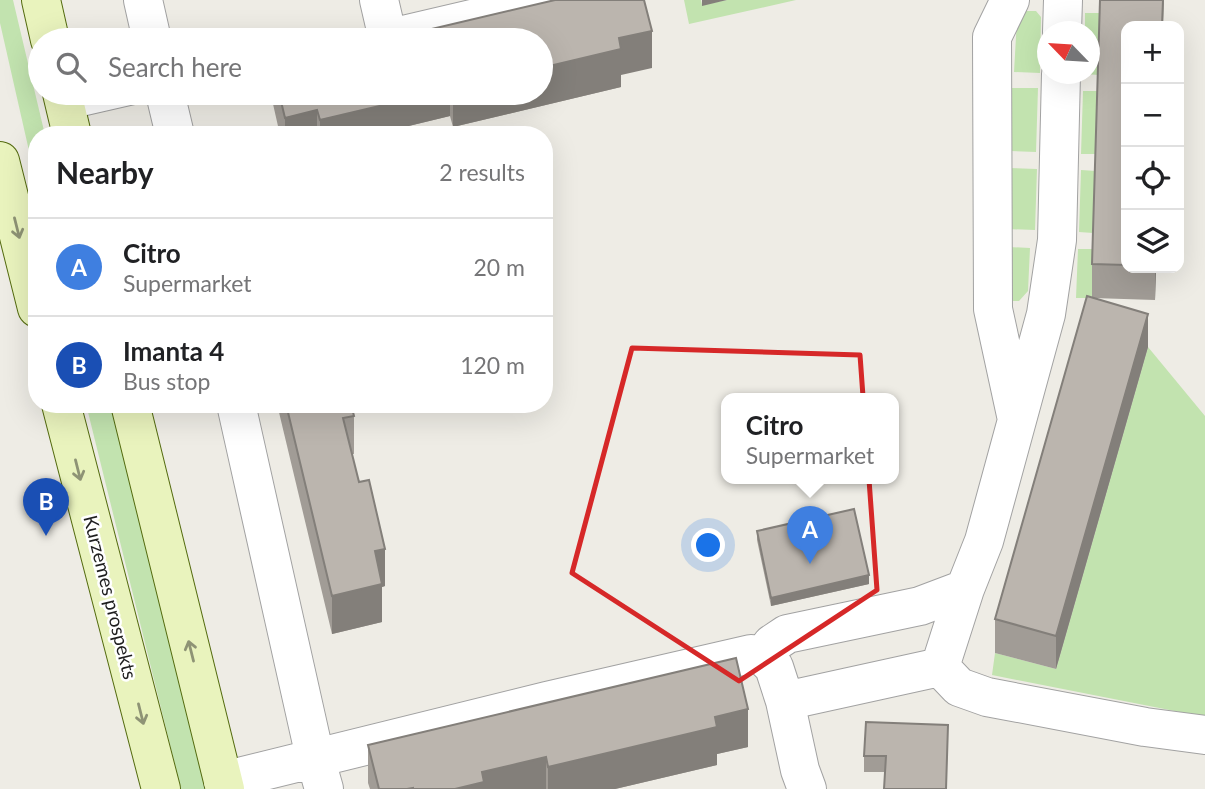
<!DOCTYPE html>
<html lang="en">
<head>
<meta charset="utf-8">
<style>
	body { margin:0; font-family:Lato,sans-serif; background:#f2f2f2; color:#202124 }
	.controls { position:absolute; right:21px; top:21px; display:grid; overflow:hidden; border-radius:14px; box-shadow:0 7px 28px #0002 }
	.controls button { width:63px; height:63px; display:grid; place-items:center; padding:0; border:0; border-bottom:2px solid #e0e0e0; background:#fff; color:#202124; font:35px sans-serif }
	.compass { position:absolute; left:1037px; top:21px; width:63px; height:63px; border-radius:50%; background:#fff; box-shadow:0 7px 28px #0002; rotate:295deg }
	.you { position:absolute; left:709px; top:546px; width:24px; height:24px; margin:-18px; border:5px solid #fff; border-radius:50%; background:#1a73e8; box-shadow:0 0 0 10px #1a73e833 }
	.badge { display:grid; place-items:center; width:46px; height:46px; border-radius:50%; background:#2563eb; color:#fff; font-size:23px; font-weight:700 }
	.pin { position:absolute; translate:-50% -58px; filter:drop-shadow(0 2px 4px #0008) }
	.pin::after { content:''; position:absolute; top:37px; width:24px; height:21px; background:inherit; clip-path:polygon(0 0,100% 0,50% 100%) }
	.popup { position:absolute; left:721px; top:393px; width:178px; height:91px; box-sizing:border-box; display:grid; place-content:center; border-radius:14px; background:#fff; filter:drop-shadow(0 2px 5px #0005); font-size:23px; white-space:nowrap; color:#757577 }
	.popup b { font-size:26px; color:#202124 }
	.popup::after { content:''; position:absolute; left:50%; top:100%; margin-left:-14px; border:14px solid transparent; border-top-color:#fff }
	.list { margin:0; padding:0; list-style:none }
	h2 { display:flex; justify-content:space-between; align-items:center; height:91px; margin:0; padding:0 28px; font-size:30px }
	h2 small { font-size:23px; font-weight:400; color:#757577 }
	.list li { display:grid; grid-template-columns:46px 1fr auto; gap:21px; align-items:center; box-sizing:border-box; height:98px; padding:0 28px; border-top:2px solid #e0e0e0 }
	.list b { display:block; font-size:26px; white-space:nowrap }
	.list p { margin:0; font-size:23px; white-space:nowrap; color:#757577 }
	.list em { font-size:23px; font-style:normal; color:#757577 }
	.icon { flex:none; width:38px; height:38px; fill:none; stroke:currentColor; stroke-width:2; stroke-linecap:round; stroke-linejoin:round }
	.map { position:relative; flex:none; width:1205px; height:789px; overflow:hidden }
	.search { position:absolute; background:#fff; box-shadow:0 7px 28px #0002; left:28px; top:28px; width:525px; height:77px; display:flex; align-items:center; gap:18px; box-sizing:border-box; padding:0 24px; border-radius:38px; color:#757577; font-size:26px }
	.panel { position:absolute; background:#fff; box-shadow:0 7px 28px #0002; left:28px; top:126px; width:525px; height:287px; border-radius:28px }
	.map>svg:first-child { display:block }
	.grass { fill:#c2e3af }
	.lines { fill:none; stroke-linecap:round; stroke-linejoin:round }
	.service-casing { stroke:#a2a2a2; stroke-width:23 }
	.minor-casing { stroke:#a2a2a2; stroke-width:40 }
	.secondary-casing { stroke:#546b0f; stroke-width:40 }
	.service { stroke:#fff; stroke-width:21 }
	.minor { stroke:#fff; stroke-width:38 }
	.secondary { stroke:#e9f3bd; stroke-width:38 }
	.wall { fill:#a19c96 }
	.shaded-wall { fill:#837f7a }
	.building { fill:#bbb5ae; stroke:#837f7a; stroke-width:2 }
	.oneway { stroke:#8e9375 }
	.marked { fill:none; stroke:#d62828; stroke-width:5; stroke-linejoin:round }
	.labels { text-anchor:middle; dominant-baseline:central; stroke-width:5; stroke-linejoin:round; paint-order:stroke }
	.street-label { font-size:19px; fill:#1e1e1e; stroke:#fff }
</style>
</head>
<body>
<div class="map">
<svg width="1205" height="789" viewBox="0 0 1205 789">
	<rect width="100%" height="100%" fill="#eeece5"/>
	<path class="grass" d="M0 0H13L45 135H37V186L0 23Z
		M684 0H701L702 5 727 0H796L689 24Z
		M1022 11H1036L1041 17 1040 73 1014 72 1017 19Z
		M1085 13H1100L1099 75 1084 74H1090V32L1085 31Z
		M1011 88H1038L1036 152 1009 151Z
		M1083 91H1098L1096 154H1081Z
		M1009 168 1037 169 1035 230 1007 229Z
		M1081 170 1096 171 1093 233 1079 232Z
		M1008 247 1030 248 1028 291 1019 301H1011Z
		M1078 249H1093L1092 298H1076Z
		M1148 347 1205 416V717L992 675 995 653 1056 669Z
		M86 404H112L211 789H181Z"/>
	<g class="lines">
		<g class="service-casing">
			<path id="service" d="M66 109 136 93"/>
		</g>
		<g class="minor-casing">
			<path id="minor" d="M143 0 152 40
				M379 0 388 39
				M1010 0 992 37 993 309 1016 415
				M1062 32 1063 0
				M382 40 553 0
				M1061 74 1057 240 1046 314 984 541 965 589 940 667 959 687 987 697 1145 727 1205 735
				M165 93 175 135
				M236 404 315 757 324 789
				M763 656 772 644 787 634 920 606 965 589
				M785 701 940 667
				M223 781 547 701 751 654 763 656 774 667 785 701 800 770 807 789"/>
		</g>
		<g class="secondary-casing">
			<path id="secondary" d="M41 0 50 40
				M62 93 72 135
				M0 161 37 308
				M61 404 161 789
				M130 404 225 789"/>
		</g>
		<use href="#service" class="service"/>
		<use href="#minor" class="minor"/>
		<use href="#secondary" class="secondary"/>
	</g>
	<path class="wall" d="M1100 0H1164L1163 26H1126V268H1156L1155 300 1093 298 1148 314V347L1056 669 995 653V619L1087 296 1092 298V264Z
		M652 68 621 75V87L453 127 450 116 388 131V135H280L273 104V93H541Z
		M277 404H351L354 416V454H352L385 586 382 587V622L332 634Z
		M757 531 869 584 771 606 757 540Z
		M948 741 946 789H884L885 772H864V756Z
		M368 745 748 747 717 754V765L615 789H370L368 783Z"/>
	<path class="shaded-wall" d="M702 0H727L702 6Z
		M652 31V68L621 75V87L453 127V93H541V68L619 38Z
		M390 93H450V116L388 131V135H320V120Z
		M317 110V135H285V118Z
		M1155 268H1156L1155 300Z
		M1148 314V347L1056 669V636Z
		M385 549V586L382 587V622L332 634V596L375 551Z
		M869 575V584L771 606V598Z
		M748 709V747L717 754V765L615 789H548V767L715 717Z
		M546 757V789H455L482 772Z"/>
	<path class="building" d="M555 0H644L652 31 619 38 621 49 541 68V40H385Z
		M1100 0H1163L1162 26H1126V265L1092 264Z
		M279 93H390L386 94 388 104 320 120 317 110 285 118Z
		M1087 296 1148 314 1056 636 995 619Z
		M286 404H351L354 416 343 418 359 482 369 480 385 549 375 551 382 584 332 596Z
		M854 509 869 575 771 598 757 531Z
		M736 658 748 709 715 717 717 727 548 767 546 757 482 772 484 782 455 789H413V788L407 789H379L368 745Z
		M866 722 948 725 946 789H884L886 756H864Z"/>
	<defs><path id="oneway-shaft" d="M-6 0H5M1.5-3L5.5 0L1.5 3" fill="none" stroke-width="1.6" stroke-linecap="round" stroke-linejoin="round" transform="scale(1.75)"/></defs>
	<g class="oneway">
		<use href="#oneway-shaft" transform="translate(17 228) rotate(76)"/>
		<use href="#oneway-shaft" transform="translate(78 470) rotate(76)"/>
		<use href="#oneway-shaft" transform="translate(191 651) rotate(-104)"/>
		<use href="#oneway-shaft" transform="translate(141 714) rotate(76)"/>
	</g>
	<path class="marked" d="M632 348 860 355 877 590 739 681 572 573Z"/>
	<g class="labels">
		<g class="street-label">
			<text transform="translate(111 597) rotate(76)">Kurzemes prospekts</text>
		</g>
	</g>
</svg>
<div class="controls">
<button>+</button>
<button>−</button>
<button><svg class="icon" aria-label="locate" viewBox="0 0 24 24"><circle cx="12" cy="12" r="6"/><path d="M12 2v4M12 18v4M2 12h4M18 12h4"/></svg></button>
<button><svg class="icon" aria-label="layers" viewBox="0 0 24 24"><path d="M12 4l9 5-9 5-9-5zM3 14l9 5 9-5"/></svg></button>
</div>
<svg class="compass" viewBox="-18 -18 36 36"><path d="M0-13l5 13h-10z" fill="#e53935"/><path d="M0 13l5-13h-10z" fill="#757577"/></svg>
<div class="you"></div>
<div class="pin badge" style="left:810px;top:564px;background:#3f7fe0">A</div>
<div class="popup"><b>Citro</b>Supermarket</div>
<div class="pin badge" style="left:46px;top:536px;background:#1a4fb4">B</div>
<div class="search"><svg class="icon" aria-label="search" viewBox="0 0 24 24"><circle cx="10" cy="10" r="6"/><path d="M15 15l6 6"/></svg>Search here</div>
<section class="panel">
<h2>Nearby<small>2 results</small></h2>
<ul class="list">
<li><span class="badge" style="background:#3f7fe0">A</span><div><b>Citro</b><p>Supermarket</p></div><em>20 m</em></li>
<li><span class="badge" style="background:#1a4fb4">B</span><div><b>Imanta 4</b><p>Bus stop</p></div><em>120 m</em></li>
</ul>
</section>
</div>
</body>
</html>
